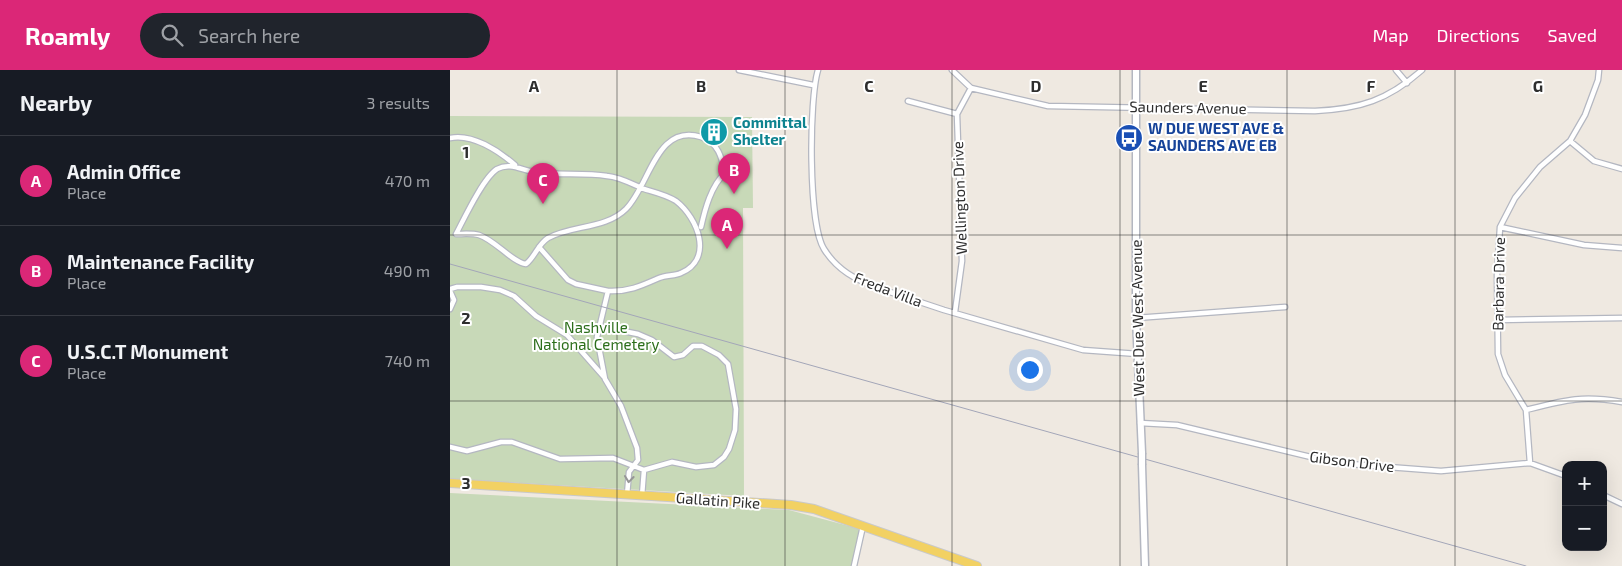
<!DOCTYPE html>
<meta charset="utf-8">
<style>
body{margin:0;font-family:"Exo 2",sans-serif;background:#20242c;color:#f1f3f6}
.controls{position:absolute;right:15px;bottom:15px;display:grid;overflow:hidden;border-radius:10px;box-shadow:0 5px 20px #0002}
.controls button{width:45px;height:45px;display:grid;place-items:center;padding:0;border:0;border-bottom:1px solid #363941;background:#171b24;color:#f1f3f6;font:25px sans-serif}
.you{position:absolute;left:579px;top:299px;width:18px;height:18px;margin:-12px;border:4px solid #fff;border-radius:50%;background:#1a73e8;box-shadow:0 0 0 8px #1a73e833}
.badge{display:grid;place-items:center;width:32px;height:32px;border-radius:50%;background:#db2777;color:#fff;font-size:16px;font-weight:700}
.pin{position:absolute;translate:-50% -41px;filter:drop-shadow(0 1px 2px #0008)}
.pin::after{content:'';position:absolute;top:26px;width:18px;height:15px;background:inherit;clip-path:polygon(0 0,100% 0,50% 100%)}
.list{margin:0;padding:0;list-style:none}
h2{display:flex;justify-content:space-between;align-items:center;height:65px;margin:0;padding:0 20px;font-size:21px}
h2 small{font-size:16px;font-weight:400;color:#9ea1a6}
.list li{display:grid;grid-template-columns:32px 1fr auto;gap:15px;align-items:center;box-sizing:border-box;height:90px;padding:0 20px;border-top:1px solid #363941}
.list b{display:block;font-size:19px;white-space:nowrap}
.list p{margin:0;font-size:16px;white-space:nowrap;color:#9ea1a6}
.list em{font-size:16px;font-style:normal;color:#9ea1a6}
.icon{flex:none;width:28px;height:28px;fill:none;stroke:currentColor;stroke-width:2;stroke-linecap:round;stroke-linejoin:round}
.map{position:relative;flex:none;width:1172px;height:496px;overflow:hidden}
header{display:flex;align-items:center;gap:30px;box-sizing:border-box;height:70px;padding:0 25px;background:#db2777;color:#fff}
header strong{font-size:24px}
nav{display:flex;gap:28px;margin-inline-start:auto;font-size:18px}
.search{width:350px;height:45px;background:#20242c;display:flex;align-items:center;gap:12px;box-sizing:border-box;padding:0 18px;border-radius:28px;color:#9ea1a6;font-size:19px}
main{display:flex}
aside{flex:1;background:#171b24}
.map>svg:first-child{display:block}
.cemetery{fill:#c8d9b8}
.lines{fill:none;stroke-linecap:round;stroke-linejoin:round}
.minor-casing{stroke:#b4b7c1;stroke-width:7}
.secondary-casing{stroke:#b4b7c1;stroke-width:9}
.primary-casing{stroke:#c9c9c9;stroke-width:10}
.minor{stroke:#fff;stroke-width:4.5}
.secondary{stroke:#fff;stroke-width:6}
.primary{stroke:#f2d163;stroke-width:8}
.rail{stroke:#a3a6b8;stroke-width:1}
.secondary-bridge-casing{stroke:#b4b7c1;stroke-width:9;stroke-linecap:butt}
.secondary-bridge{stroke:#fff;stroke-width:6}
.oneway{stroke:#969696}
.grid{fill:none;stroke:#2e2e2e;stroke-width:1;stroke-opacity:0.55}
.labels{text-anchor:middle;stroke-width:4;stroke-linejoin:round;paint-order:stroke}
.street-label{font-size:15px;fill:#2e2e2e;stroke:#fff}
.culture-label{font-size:15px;font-weight:bold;fill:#0d838f;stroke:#fff;text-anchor:start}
.transit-label{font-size:15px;font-weight:bold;fill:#164399;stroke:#fff;text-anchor:start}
.park-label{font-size:15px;fill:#2c6e1b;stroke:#fff}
.grid-label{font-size:16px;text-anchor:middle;font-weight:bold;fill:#2e2e2e;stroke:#fff;stroke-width:4;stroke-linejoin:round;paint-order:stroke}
</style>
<header>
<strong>Roamly</strong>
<div class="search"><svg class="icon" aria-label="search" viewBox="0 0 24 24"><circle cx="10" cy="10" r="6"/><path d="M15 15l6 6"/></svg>Search here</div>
<nav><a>Map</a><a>Directions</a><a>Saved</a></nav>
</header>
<main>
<aside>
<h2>Nearby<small>3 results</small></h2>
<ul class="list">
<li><span class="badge">A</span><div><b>Admin Office</b><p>Place</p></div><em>470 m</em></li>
<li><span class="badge">B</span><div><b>Maintenance Facility</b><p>Place</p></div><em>490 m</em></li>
<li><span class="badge">C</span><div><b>U.S.C.T Monument</b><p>Place</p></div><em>740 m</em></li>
</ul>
</aside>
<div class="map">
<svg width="1172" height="496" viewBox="0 0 1172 496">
<rect width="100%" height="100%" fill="#efe9e1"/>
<path class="cemetery" d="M0,46L302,47L303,138H293L294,426L0,409Z
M0,423L339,440L410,459L404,496H0Z"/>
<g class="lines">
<g class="minor-casing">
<path id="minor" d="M289,0L363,15
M368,0C359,29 358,154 374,179C387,200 406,210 428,218L494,240L633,280L688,284
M502,0L521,18L598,36L865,41C910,39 938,30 972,0
M946,0L957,13
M458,31L507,44
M0,68C22,63 49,81 65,95
M1120,71L1144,91L1172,99
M1050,157L1134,175L1172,178
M89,177L118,210L126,214L158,221
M0,219L7,217H31L50,220L64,226L86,246L117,265L154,307
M0,221L4,230L0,239
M505,242L512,191L507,44L521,18
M686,248L835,237
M1048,250L1172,248
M1076,340C1115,330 1132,325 1172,332
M690,353L727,355L886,393L991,401L1080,393L1116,406
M0,377L17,381L51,372H62L110,389L163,388L194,400L222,392L246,397L264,395L274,387L279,379L285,360L286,339L278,294L269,285L252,276H243L233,285L224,287L202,270L188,264L148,256
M1080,393L1076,340L1055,305L1048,284L1047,204L1050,157L1065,128L1090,97L1120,71L1135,45L1148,10L1149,0
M177,425L179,402L188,390L187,378L171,336L155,309L147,267L158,221C178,222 191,216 209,208C216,205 225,206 231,203C264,189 248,148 226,131C217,125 204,122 194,119C182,114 170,107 157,106C133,102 108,106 84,102C71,100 60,92 47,99C33,108 14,149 6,164C13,164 22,163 29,165C45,170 63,193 76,194C85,187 88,174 98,168C122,155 156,159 176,139C200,115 206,53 251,67C268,72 272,88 275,103C261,116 255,139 251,157
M1153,425L1172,434
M192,426L194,400
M404,496L413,456"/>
</g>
<g class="secondary-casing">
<path id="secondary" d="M686,0V248L692,383
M692,395L695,496"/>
</g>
<g class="primary-casing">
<path id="primary" d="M0,413L341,435L364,439L527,496"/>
</g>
<use href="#minor" class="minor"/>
<use href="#secondary" class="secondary"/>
<use href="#primary" class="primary"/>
<path class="rail" d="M0,194L1076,496"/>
<g class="secondary-bridge-casing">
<path id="secondary-bridge" d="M692,383V395"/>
</g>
<use href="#secondary-bridge" class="secondary-bridge"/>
</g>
<defs><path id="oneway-chevron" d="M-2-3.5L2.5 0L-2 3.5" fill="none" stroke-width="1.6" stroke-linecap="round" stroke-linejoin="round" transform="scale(1.25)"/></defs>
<use class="oneway" href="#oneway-chevron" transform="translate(179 409) rotate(96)"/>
<path class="grid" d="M167,0V496M335,0V496M502,0V496M670,0V496M837,0V496M1005,0V496M0,165H1172M0,331H1172"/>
<defs>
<g id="building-disc" transform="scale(1.4375)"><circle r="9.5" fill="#0f9aa8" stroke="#fff"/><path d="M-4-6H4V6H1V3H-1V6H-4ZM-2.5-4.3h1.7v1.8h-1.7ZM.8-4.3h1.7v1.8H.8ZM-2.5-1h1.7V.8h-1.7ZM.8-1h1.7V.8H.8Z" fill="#fff"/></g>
<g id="bus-disc" transform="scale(1.4375)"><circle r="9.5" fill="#1a4fb4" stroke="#fff"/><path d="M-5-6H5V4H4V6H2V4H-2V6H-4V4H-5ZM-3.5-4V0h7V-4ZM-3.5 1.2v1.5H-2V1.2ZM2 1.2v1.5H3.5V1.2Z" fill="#fff"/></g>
</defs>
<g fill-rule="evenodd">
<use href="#building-disc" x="264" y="62"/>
<use href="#bus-disc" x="679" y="68"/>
</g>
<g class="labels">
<g class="street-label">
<text transform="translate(738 38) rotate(1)" y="5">Saunders Avenue</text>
<text transform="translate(510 128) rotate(-92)" y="5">Wellington Drive</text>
<text transform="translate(1049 214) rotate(-89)" y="5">Barbara Drive</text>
<text transform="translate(438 220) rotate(21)" y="5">Freda Villa</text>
<text transform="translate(688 248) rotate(-91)" y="5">West Due West Avenue</text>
<text transform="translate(902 392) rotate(7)" y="5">Gibson Drive</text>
<text transform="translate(268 431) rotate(4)" y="5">Gallatin Pike</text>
</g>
<g class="culture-label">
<text x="283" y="58">Committal<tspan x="283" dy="17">Shelter</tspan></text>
</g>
<g class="transit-label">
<text x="698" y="64">W DUE WEST AVE &amp;<tspan x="698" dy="17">SAUNDERS AVE EB</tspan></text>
</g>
<g class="park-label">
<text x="146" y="263">Nashville<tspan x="146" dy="17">National Cemetery</tspan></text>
</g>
</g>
<g class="grid-label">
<text x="84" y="22">A</text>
<text x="251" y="22">B</text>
<text x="419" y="22">C</text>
<text x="586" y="22">D</text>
<text x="753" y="22">E</text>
<text x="921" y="22">F</text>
<text x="1088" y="22">G</text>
<text x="16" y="88">1</text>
<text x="16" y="254">2</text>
<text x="16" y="419">3</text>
</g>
</svg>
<div class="controls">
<button>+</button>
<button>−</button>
</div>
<div class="you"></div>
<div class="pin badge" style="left:277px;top:179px">A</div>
<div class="pin badge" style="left:284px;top:124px">B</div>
<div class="pin badge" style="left:93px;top:134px">C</div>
</div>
</main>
